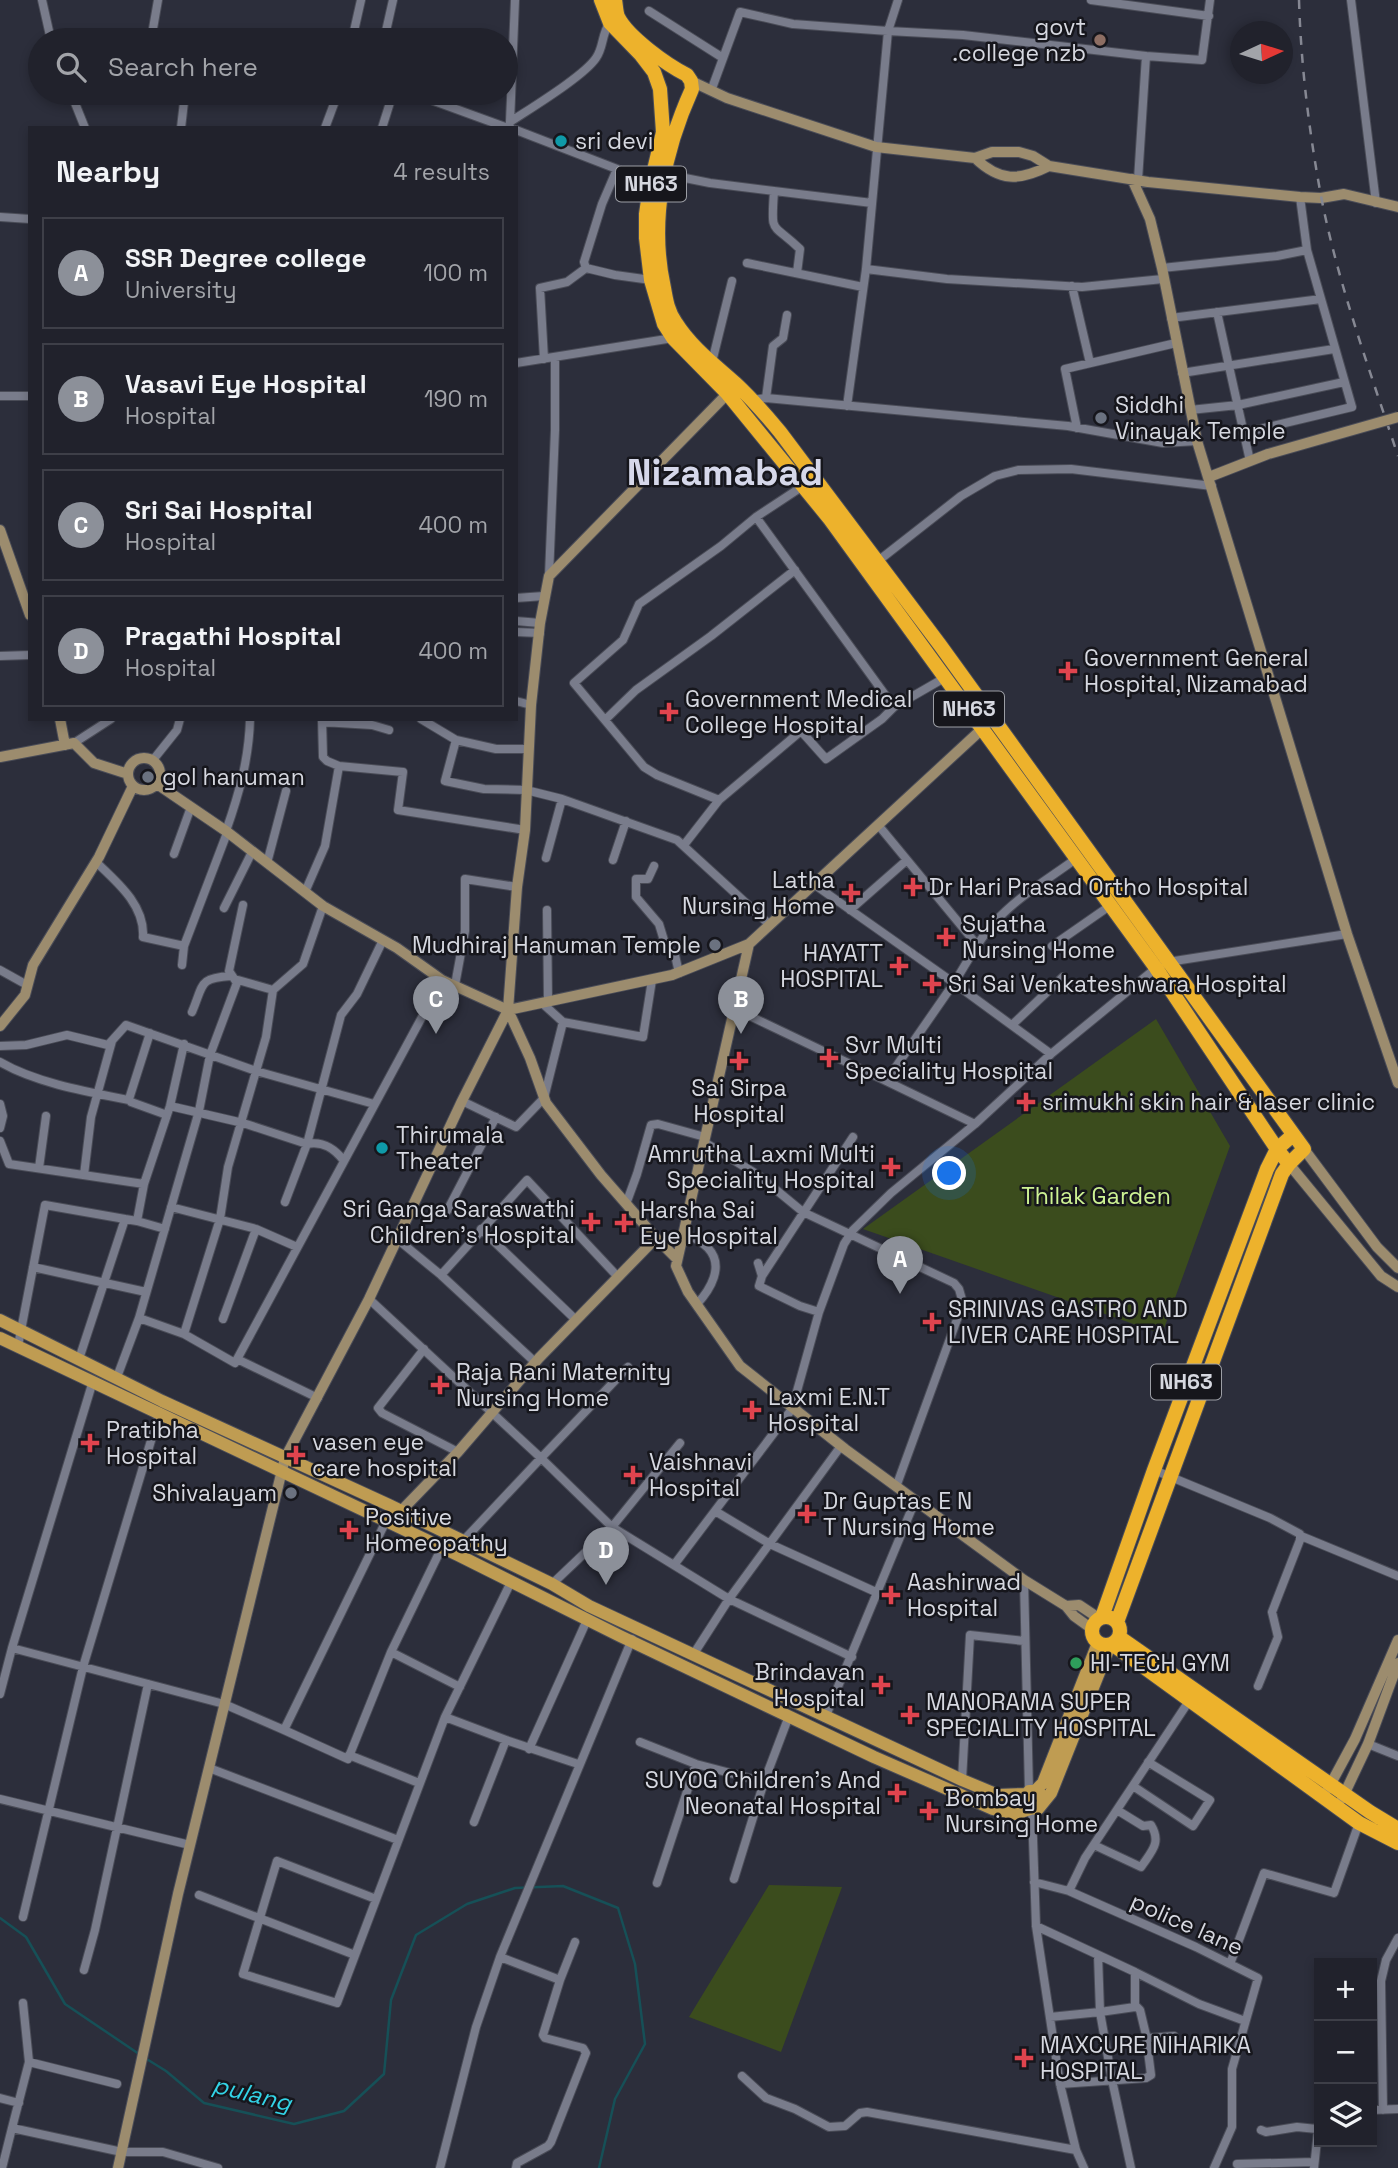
<!DOCTYPE html>
<meta charset="utf-8">
<style>
body{margin:0;font-family:"Space Grotesk",sans-serif;background:#292a34;color:#f1f3f6}
.controls{position:absolute;right:21px;bottom:21px;display:grid;overflow:hidden;border-radius:0px;box-shadow:0 4px 10px #0003}
.controls button{width:63px;height:63px;display:grid;place-items:center;padding:0;border:0;border-bottom:2px solid #3e3f48;background:#21222c;color:#f1f3f6;font:35px sans-serif}
.compass{position:absolute;left:1230px;top:21px;width:63px;height:63px;border-radius:50%;background:#21222c;box-shadow:0 4px 10px #0003;rotate:86deg}
.you{position:absolute;left:950px;top:1174px;width:24px;height:24px;margin:-18px;border:5px solid #fff;border-radius:50%;background:#1a73e8;box-shadow:0 0 0 10px #1a73e833}
.badge{display:grid;place-items:center;width:46px;height:46px;border-radius:50%;background:#8c9099;color:#fff;font-size:23px;font-weight:700}
.pin{position:absolute;translate:-50% -58px;filter:drop-shadow(0 2px 4px #0008)}
.pin::after{content:'';position:absolute;top:37px;width:24px;height:21px;background:inherit;clip-path:polygon(0 0,100% 0,50% 100%)}
.list{margin:0;padding:0;list-style:none}
h2{display:flex;justify-content:space-between;align-items:center;height:91px;margin:0;padding:0 28px;font-size:30px}
h2 small{font-size:23px;font-weight:400;color:#a2a4a9}
.list li{display:grid;grid-template-columns:46px 1fr auto;gap:21px;align-items:center;box-sizing:border-box;height:112px;margin:0 14px 14px;padding:0 14px;border:2px solid #3e3f48;border-radius:0px}
.list b{display:block;font-size:26px;white-space:nowrap}
.list p{margin:0;font-size:23px;white-space:nowrap;color:#a2a4a9}
.list em{font-size:23px;font-style:normal;color:#a2a4a9}
.icon{flex:none;width:38px;height:38px;fill:none;stroke:currentColor;stroke-width:2;stroke-linecap:round;stroke-linejoin:round}
.map{position:relative;flex:none;width:1398px;height:2168px;overflow:hidden}
.search{position:absolute;background:#21222c;box-shadow:0 4px 10px #0003;left:28px;top:28px;width:490px;height:77px;display:flex;align-items:center;gap:18px;box-sizing:border-box;padding:0 24px;border-radius:38px;color:#a2a4a9;font-size:26px}
.panel{position:absolute;background:#21222c;box-shadow:0 4px 10px #0003;left:28px;top:126px;width:490px;height:595px;border-radius:0px}
.map>svg:first-child{display:block}
.green{fill:#3b4c1d}
.lines{fill:none;stroke-linecap:round;stroke-linejoin:round}
.stream{stroke:#165057;stroke-width:2.5}
.street-casing{stroke:#4a4c57;stroke-width:10}
.secondary-casing{stroke:#4a4c57;stroke-width:12}
.primary-casing{stroke:#4a4c57;stroke-width:14}
.highway-casing{stroke:#4a4c57;stroke-width:16}
.street{stroke:#797c8b;stroke-width:8}
.secondary{stroke:#9c8c6e;stroke-width:10}
.primary{stroke:#bf9c52;stroke-width:12}
.highway{stroke:#edb22c;stroke-width:14}
.rail{stroke:#868893;stroke-width:2.5;stroke-dasharray:9 9;stroke-linecap:butt}
.secondary-bridge-casing{stroke:#4a4c57;stroke-width:12;stroke-linecap:butt}
.secondary-bridge{stroke:#9c8c6e;stroke-width:10}
.education-dot{fill:#8d6e63;stroke:#16161c;stroke-width:2.5}
.culture-dot{fill:#0f9aa8;stroke:#16161c;stroke-width:2.5}
.worship-dot{fill:#6b7280;stroke:#16161c;stroke-width:2.5}
.health-dot{fill:#e0444e;stroke:#16161c;stroke-width:2.5}
.leisure-dot{fill:#2e9e5b;stroke:#16161c;stroke-width:2.5}
.labels{text-anchor:middle;stroke-width:5;stroke-linejoin:round;paint-order:stroke}
.shield{fill:#16161c;stroke:#9c9ea5;stroke-width:2}
.shield-label{font-size:21px;font-weight:bold;fill:#d6d8e0}
.poi-label{font-size:23px;fill:#d6d8e0;stroke:#16161c;text-anchor:start}
.park-label{font-size:23px;fill:#cdf293;stroke:#16161c}
.street-label{font-size:23px;fill:#d6d8e0;stroke:#16161c}
.water-label{font-size:24px;font-style:italic;fill:#33d4e7;stroke:#16161c}
.town-label{font-size:37px;font-weight:bold;fill:#d6d8ea;stroke:#16161c}
</style>
<div class="map">
<svg width="1398" height="2168" viewBox="0 0 1398 2168">
<rect width="100%" height="100%" fill="#2c2e3b"/>
<path class="green" d="M1156,1019L1230,1146L1162,1334L863,1229Z
M769,1885L842,1887L781,2052L689,2017Z"/>
<g class="lines">
<path class="stream" d="M0,1918L26,1937L65,2004L139,2054
M145,2058L166,2071L204,2103L294,2124L344,2111L384,2074L391,2000L416,1935L467,1904L515,1888L563,1886L618,1908L635,1964L645,2044L615,2099L599,2168"/>
<g class="street-casing">
<path id="street" d="M42,0L51,40
M1091,0L1209,16
M1351,0L1376,203
M649,11L723,58
M151,40L158,0
M352,40L361,0
M384,40L393,0
M711,91L740,12L793,24L888,31L898,0
M71,93L85,128
M412,93L508,128
M510,122L515,0
M181,128L185,93
M325,128L338,93
M382,128L393,93
M511,128L509,127L510,122C531,108 584,76 596,58C604,47 601,35 610,22
M516,130L617,169L650,187
M617,169L602,204L584,262L586,268L615,275L651,280
M665,174L710,183L872,203
M1138,180L1146,56L1202,60L1210,0
M774,191C771,236 771,221 800,249L797,273
M0,217L30,219
M747,263L863,287
M1162,268L1277,256L1307,250
M866,269L947,279L1082,287L1163,279
M1072,286L1090,363
M1217,312L1250,461
M1171,318L1321,299
M544,359L540,288L567,282L586,268
M712,362L732,281
M516,363L673,338
M1182,373L1334,349
M0,396H30
M766,398L773,346L783,338L787,315
M752,400L766,398L1068,426L1163,443L1197,441
M847,406L866,269L888,31L963,35L1146,56
M1190,410L1238,405L1344,382
M1077,428L1065,369L1176,343
M1243,433L1352,407L1307,250L1300,197
M803,486L756,517L721,546L639,604L623,640L574,683L644,767L657,775L719,800L801,731L826,759L882,719L894,707L946,677
M756,517L894,707
M878,561L961,496L995,476L1018,470L1071,469L1212,486
M549,576L555,430V357
M516,598L544,596
M516,621L540,623
M516,632L540,633
M0,656L30,655
M516,701L531,705
M322,719L323,757L327,761L339,766
M421,719L456,740L496,749H529
M605,720L636,690L711,636L795,570
M322,722L372,725L389,730
M456,740L445,781L484,789L526,790L562,799L677,840L770,925
M74,743L111,719
M153,760L177,730L180,719
M879,826L978,946
M226,831C239,794 249,759 250,719
M684,845L719,800
M174,854L191,807
M546,858L562,799
M613,860L626,821
M96,862C117,882 145,905 143,937L184,946L182,965
M267,863L286,791
M654,866L648,879H636V897L659,924L666,947L675,955L679,973
M815,885L954,983L886,1081L975,1124
M305,892L325,846L339,766L403,772L398,810L525,830
M323,906L303,964L273,990L266,1037L228,1167L220,1219L184,1334L235,1363L442,980
M224,908L252,852
M547,910L548,1002
M850,910L907,860
M184,946L227,833
M1052,946L1111,905
M0,970L27,985
M237,983L229,971L243,905
M455,985L465,931V879L517,887
M542,1003L563,1022L643,1037L652,980
M735,1009L886,1081
M192,1012C204,984 198,978 231,976
M1012,1025L1063,977
M150,1033L129,1099L131,1102L167,1115
M0,1046L26,1045L67,1035L108,1045L126,1025L256,1071L374,1104
M1051,1054L954,983C967,963 978,940 994,923C1017,897 1050,878 1077,858
M0,1062C36,1083 88,1092 129,1100
M462,1101L516,1127L544,1098L563,1022
M0,1104L3,1116L0,1128
M170,1106L243,1123L307,1144C323,1141 334,1148 344,1161
M0,1141L9,1164L144,1184
M704,1142L758,1175L803,1212L954,1283L959,1289L963,1303L896,1487
M39,1168L46,1116
M84,1175L91,1117L112,1041
M285,1202L307,1144L341,1015L357,994L383,940
M626,1204L637,1174L651,1125L658,1124L705,1137
M171,1207L256,1229L297,1247
M447,1211L496,1117
M137,1221L165,1229
M481,1229L576,1320
M684,1232C692,1237 701,1241 708,1248C725,1266 710,1290 697,1304
M397,1239L441,1275L536,1363
M758,1263L762,1276L759,1286L800,1306L819,1312
M33,1267L146,1292
M441,1275L527,1180L618,1277
M762,1276L853,1137
M369,1299L541,1458L462,1542
M139,1318L184,1334
M223,1319L256,1229
M18,1346L45,1205L125,1219
M424,1349L378,1408L382,1413L458,1452
M79,1359L125,1219L137,1221L144,1184L170,1106L184,1044
M237,1359L318,1398
M628,1367L541,1458L612,1527L680,1443
M117,1377L139,1318L199,1111L210,1055L238,980L273,990
M1154,1470L1270,1518L1300,1534V1540L1272,1612L1278,1637L1258,1686
M715,1511L770,1544L878,1593
M386,1521L284,1730L348,1759L391,1652L442,1547
M1301,1536L1398,1576
M674,1565L792,1409L819,1312L844,1244L853,1230L891,1193L975,1124L1051,1054L1156,968L1168,962L1347,934
M1024,1580L1029,1791
M552,1584L612,1527L729,1599L852,1657
M12,1648L224,1704L284,1730
M391,1652L460,1687
M693,1655L729,1599L841,1446
M0,1694L12,1648L93,1381
M825,1718L915,1501
M506,1740L445,1717L511,1582
M640,1742L696,1764L764,1782
M1368,1744L1398,1756
M529,1749L587,1620
M349,1755L419,1783
M209,1768L398,1840
M962,1780L970,1635L1024,1641
M1133,1786L1193,1826L1210,1800L1148,1762
M0,1799L190,1845
M1032,1810L1036,1926L1060,2084L1076,2150L1084,2168
M474,1822L506,1740L578,1764
M1094,1845L1141,1867C1151,1852 1162,1843 1151,1825L1143,1826L1117,1810
M734,1879L764,1782L789,1716
M1034,1882L1069,1891L1196,1947L1258,1978L1232,2069V2127L1214,2168
M657,1883L696,1764
M1069,1891L1085,1858L1189,1701
M199,1895L355,1955
M376,1899L277,1861L243,1974L337,2003L445,1717
M23,1917L83,1667L159,1414
M1036,1926L1135,1972
M500,1957L560,1980L543,2035L545,2038L583,2048L586,2053L551,2142L548,2146L517,2163L516,2168
M1230,1964L1264,1873L1334,1893L1359,1823
M84,1970L95,1930L148,1684
M560,1980L575,1942
M23,2003L29,2062L117,2084
M1136,2006L1140,2010L1146,2035L1149,2038L1174,2036
M1050,2017L1100,2012L1098,1955
M29,2062L12,2128L122,2152H163L218,2168
M742,2076L766,2098L795,2109L829,2127L845,2126L860,2113L867,2112L1076,2150
M1060,2084L1146,2078L1151,2075L1146,2035
M0,2098L19,2103
M1372,2110L1398,2109
M1383,2110L1381,1981L1386,1960L1398,1938
M1261,2130L1266,2132L1297,2127L1317,2129
M1237,2164L1314,2162
M2,2168L12,2128
M440,2168L476,2027L500,1957L632,1639
M1131,2168L1112,2080L1100,2012L1135,2007V1972L1199,2004L1245,2021
M1314,2168L1319,2122"/>
</g>
<g class="secondary-casing">
<path id="secondary" d="M691,81L727,98L876,147L975,158L992,152H1019L1033,156L1049,166L1148,182L1300,197L1321,198L1344,194L1398,207
M975,158C1000,182 1019,181 1049,166
M1132,179L1150,219L1162,268L1197,441L1347,934L1398,1083
M1209,477L1268,454
M0,530L30,615
M60,719L65,745
M0,757L74,743L94,763L128,774
M128 774a16 16 0 1 1 32 0a16 16 0 1 1-32 0Z
M157,784L226,831L323,906L397,948L442,980L508,1010L672,975L749,944L982,729
M749,944L676,1266L688,1292L740,1366L845,1449L1024,1580L1066,1606L1074,1616L1092,1629
M508,1010L530,1058L546,1103L601,1175L656,1238L677,1259
M0,1026L25,995L33,965L99,857L133,786
M1304,1149L1377,1247L1398,1268
M1289,1164L1381,1276L1398,1287
M401,1511L458,1452L539,1358L656,1238
M1066,1606L1079,1605L1100,1619
M1328,1789L1355,1739L1398,1640
M1342,1799L1368,1744L1398,1663
M118,2168L178,1894L285,1458L369,1299L462,1101L508,1010L517,887L525,830L531,705L540,623L549,576L732,389"/>
</g>
<g class="primary-casing">
<path id="primary" d="M0,1320L162,1401L389,1505L552,1584L589,1606L962,1780L998,1795L1025,1794
M0,1338L458,1555L620,1636L874,1757L993,1809L1015,1814L1030,1809
M1036,1790L1043,1783L1098,1643
M1043,1800L1039,1791H1029L1023,1799L1028,1808L1038,1809L1051,1793L1110,1645"/>
</g>
<g class="highway-casing">
<path id="highway" d="M601,0L610,23L641,55L654,72L660,89L663,132L650,187L646,214V238L651,280L664,324L673,338L727,393L829,518L1156,968L1277,1149L1289,1164
M615,0C616,5 616,12 618,17C628,37 667,65 687,75L691,81L692,89C664,151 649,221 664,288C666,300 668,312 676,323C691,347 715,365 736,384C752,399 766,415 780,432L940,645L1304,1149L1289,1164L1282,1174L1117,1622
M1092 1631a14 14 0 1 1 28 0a14 14 0 1 1-28 0Z
M1102,1617L1154,1470L1267,1169L1277,1149L1293,1135
M1119,1637L1370,1812L1398,1829
M1112,1644L1359,1823L1398,1843"/>
</g>
<use href="#street" class="street"/>
<use href="#secondary" class="secondary"/>
<use href="#primary" class="primary"/>
<use href="#highway" class="highway"/>
<path class="rail" d="M1299,0C1301,66 1309,131 1321,196C1338,284 1370,371 1398,456"/>
<g class="secondary-bridge-casing">
<path id="secondary-bridge" d="M1268,454L1398,417"/>
</g>
<use href="#secondary-bridge" class="secondary-bridge"/>
</g>
<circle class="education-dot" cx="1100" cy="40" r="7"/>
<g class="culture-dot">
<circle cx="561" cy="141" r="7"/>
<circle cx="382" cy="1148" r="7"/>
</g>
<g class="worship-dot">
<circle cx="1101" cy="418" r="7"/>
<circle cx="148" cy="777" r="7"/>
<circle cx="715" cy="945" r="7"/>
<circle cx="291" cy="1493" r="7"/>
</g>
<g class="health-dot">
<path d="M1064.5 660.5h7v7h7v7h-7v7h-7v-7h-7v-7h7z"/>
<path d="M665.5 701.5h7v7h7v7h-7v7h-7v-7h-7v-7h7z"/>
<path d="M909.5 876.5h7v7h7v7h-7v7h-7v-7h-7v-7h7z"/>
<path d="M847.5 882.5h7v7h7v7h-7v7h-7v-7h-7v-7h7z"/>
<path d="M942.5 926.5h7v7h7v7h-7v7h-7v-7h-7v-7h7z"/>
<path d="M895.5 955.5h7v7h7v7h-7v7h-7v-7h-7v-7h7z"/>
<path d="M928.5 973.5h7v7h7v7h-7v7h-7v-7h-7v-7h7z"/>
<path d="M825.5 1047.5h7v7h7v7h-7v7h-7v-7h-7v-7h7z"/>
<path d="M735.5 1050.5h7v7h7v7h-7v7h-7v-7h-7v-7h7z"/>
<path d="M1022.5 1091.5h7v7h7v7h-7v7h-7v-7h-7v-7h7z"/>
<path d="M887.5 1156.5h7v7h7v7h-7v7h-7v-7h-7v-7h7z"/>
<path d="M587.5 1211.5h7v7h7v7h-7v7h-7v-7h-7v-7h7z"/>
<path d="M620.5 1212.5h7v7h7v7h-7v7h-7v-7h-7v-7h7z"/>
<path d="M928.5 1311.5h7v7h7v7h-7v7h-7v-7h-7v-7h7z"/>
<path d="M436.5 1374.5h7v7h7v7h-7v7h-7v-7h-7v-7h7z"/>
<path d="M748.5 1399.5h7v7h7v7h-7v7h-7v-7h-7v-7h7z"/>
<path d="M86.5 1432.5h7v7h7v7h-7v7h-7v-7h-7v-7h7z"/>
<path d="M292.5 1444.5h7v7h7v7h-7v7h-7v-7h-7v-7h7z"/>
<path d="M629.5 1464.5h7v7h7v7h-7v7h-7v-7h-7v-7h7z"/>
<path d="M803.5 1503.5h7v7h7v7h-7v7h-7v-7h-7v-7h7z"/>
<path d="M345.5 1519.5h7v7h7v7h-7v7h-7v-7h-7v-7h7z"/>
<path d="M887.5 1584.5h7v7h7v7h-7v7h-7v-7h-7v-7h7z"/>
<path d="M877.5 1674.5h7v7h7v7h-7v7h-7v-7h-7v-7h7z"/>
<path d="M906.5 1704.5h7v7h7v7h-7v7h-7v-7h-7v-7h7z"/>
<path d="M893.5 1782.5h7v7h7v7h-7v7h-7v-7h-7v-7h7z"/>
<path d="M925.5 1800.5h7v7h7v7h-7v7h-7v-7h-7v-7h7z"/>
<path d="M1020.5 2047.5h7v7h7v7h-7v7h-7v-7h-7v-7h7z"/>
</g>
<circle class="leisure-dot" cx="1076" cy="1663" r="7"/>
<g class="labels">
<g class="shield">
<rect x="616" y="166.5" width="70" height="35" rx="5"/>
<rect x="934" y="691.5" width="70" height="35" rx="5"/>
<rect x="1151" y="1364.5" width="70" height="35" rx="5"/>
</g>
<g class="shield-label">
<text x="651" y="191">NH63</text>
<text x="969" y="716">NH63</text>
<text x="1186" y="1389">NH63</text>
</g>
<g class="poi-label">
<text x="1086" y="35" text-anchor="end">govt<tspan x="1086" dy="26">.college nzb</tspan></text>
<text x="575" y="149">sri devi</text>
<text x="1115" y="413">Siddhi<tspan x="1115" dy="26">Vinayak Temple</tspan></text>
<text x="1084" y="666">Government General<tspan x="1084" dy="26">Hospital, Nizamabad</tspan></text>
<text x="685" y="707">Government Medical<tspan x="685" dy="26">College Hospital</tspan></text>
<text x="162" y="785">gol hanuman</text>
<text x="835" y="888" text-anchor="end">Latha<tspan x="835" dy="26">Nursing Home</tspan></text>
<text x="929" y="895">Dr Hari Prasad Ortho Hospital</text>
<text x="962" y="932">Sujatha<tspan x="962" dy="26">Nursing Home</tspan></text>
<text x="701" y="953" text-anchor="end">Mudhiraj Hanuman Temple</text>
<text x="883" y="961" text-anchor="end">HAYATT<tspan x="883" dy="26">HOSPITAL</tspan></text>
<text x="948" y="992">Sri Sai Venkateshwara Hospital</text>
<text x="845" y="1053">Svr Multi<tspan x="845" dy="26">Speciality Hospital</tspan></text>
<text x="739" y="1096" text-anchor="middle">Sai Sirpa<tspan x="739" dy="26">Hospital</tspan></text>
<text x="1042" y="1110">srimukhi skin hair &amp; laser clinic</text>
<text x="396" y="1143">Thirumala<tspan x="396" dy="26">Theater</tspan></text>
<text x="875" y="1162" text-anchor="end">Amrutha Laxmi Multi<tspan x="875" dy="26">Speciality Hospital</tspan></text>
<text x="575" y="1217" text-anchor="end">Sri Ganga Saraswathi<tspan x="575" dy="26">Children's Hospital</tspan></text>
<text x="640" y="1218">Harsha Sai<tspan x="640" dy="26">Eye Hospital</tspan></text>
<text x="948" y="1317">SRINIVAS GASTRO AND<tspan x="948" dy="26">LIVER CARE HOSPITAL</tspan></text>
<text x="456" y="1380">Raja Rani Maternity<tspan x="456" dy="26">Nursing Home</tspan></text>
<text x="768" y="1405">Laxmi E.N.T<tspan x="768" dy="26">Hospital</tspan></text>
<text x="106" y="1438">Pratibha<tspan x="106" dy="26">Hospital</tspan></text>
<text x="312" y="1450">vasen eye<tspan x="312" dy="26">care hospital</tspan></text>
<text x="649" y="1470">Vaishnavi<tspan x="649" dy="26">Hospital</tspan></text>
<text x="277" y="1501" text-anchor="end">Shivalayam</text>
<text x="823" y="1509">Dr Guptas E N<tspan x="823" dy="26">T Nursing Home</tspan></text>
<text x="365" y="1525">Positive<tspan x="365" dy="26">Homeopathy</tspan></text>
<text x="907" y="1590">Aashirwad<tspan x="907" dy="26">Hospital</tspan></text>
<text x="1090" y="1671">HI-TECH GYM</text>
<text x="865" y="1680" text-anchor="end">Brindavan<tspan x="865" dy="26">Hospital</tspan></text>
<text x="926" y="1710">MANORAMA SUPER<tspan x="926" dy="26">SPECIALITY HOSPITAL</tspan></text>
<text x="881" y="1788" text-anchor="end">SUYOG Children's And<tspan x="881" dy="26">Neonatal Hospital</tspan></text>
<text x="945" y="1806">Bombay<tspan x="945" dy="26">Nursing Home</tspan></text>
<text x="1040" y="2053">MAXCURE NIHARIKA<tspan x="1040" dy="26">HOSPITAL</tspan></text>
</g>
<g class="park-label">
<text x="1096" y="1204">Thilak Garden</text>
</g>
<g class="street-label">
<text transform="translate(1187 1924) rotate(24)" y="8">police lane</text>
</g>
<g class="water-label">
<text transform="translate(252 2094) rotate(14)" y="8">pulang</text>
</g>
<g class="town-label">
<text x="725" y="485">Nizamabad</text>
</g>
</g>
</svg>
<div class="controls">
<button>+</button>
<button>−</button>
<button><svg class="icon" aria-label="layers" viewBox="0 0 24 24"><path d="M12 4l9 5-9 5-9-5zM3 14l9 5 9-5"/></svg></button>
</div>
<svg class="compass" viewBox="-18 -18 36 36"><path d="M0-13l5 13h-10z" fill="#e53935"/><path d="M0 13l5-13h-10z" fill="#a2a4a9"/></svg>
<div class="you"></div>
<div class="pin badge" style="left:900px;top:1294px">A</div>
<div class="pin badge" style="left:741px;top:1034px">B</div>
<div class="pin badge" style="left:436px;top:1034px">C</div>
<div class="pin badge" style="left:606px;top:1585px">D</div>
<div class="search"><svg class="icon" aria-label="search" viewBox="0 0 24 24"><circle cx="10" cy="10" r="6"/><path d="M15 15l6 6"/></svg>Search here</div>
<section class="panel">
<h2>Nearby<small>4 results</small></h2>
<ul class="list">
<li><span class="badge">A</span><div><b>SSR Degree college</b><p>University</p></div><em>100 m</em></li>
<li><span class="badge">B</span><div><b>Vasavi Eye Hospital</b><p>Hospital</p></div><em>190 m</em></li>
<li><span class="badge">C</span><div><b>Sri Sai Hospital</b><p>Hospital</p></div><em>400 m</em></li>
<li><span class="badge">D</span><div><b>Pragathi Hospital</b><p>Hospital</p></div><em>400 m</em></li>
</ul>
</section>
</div>
